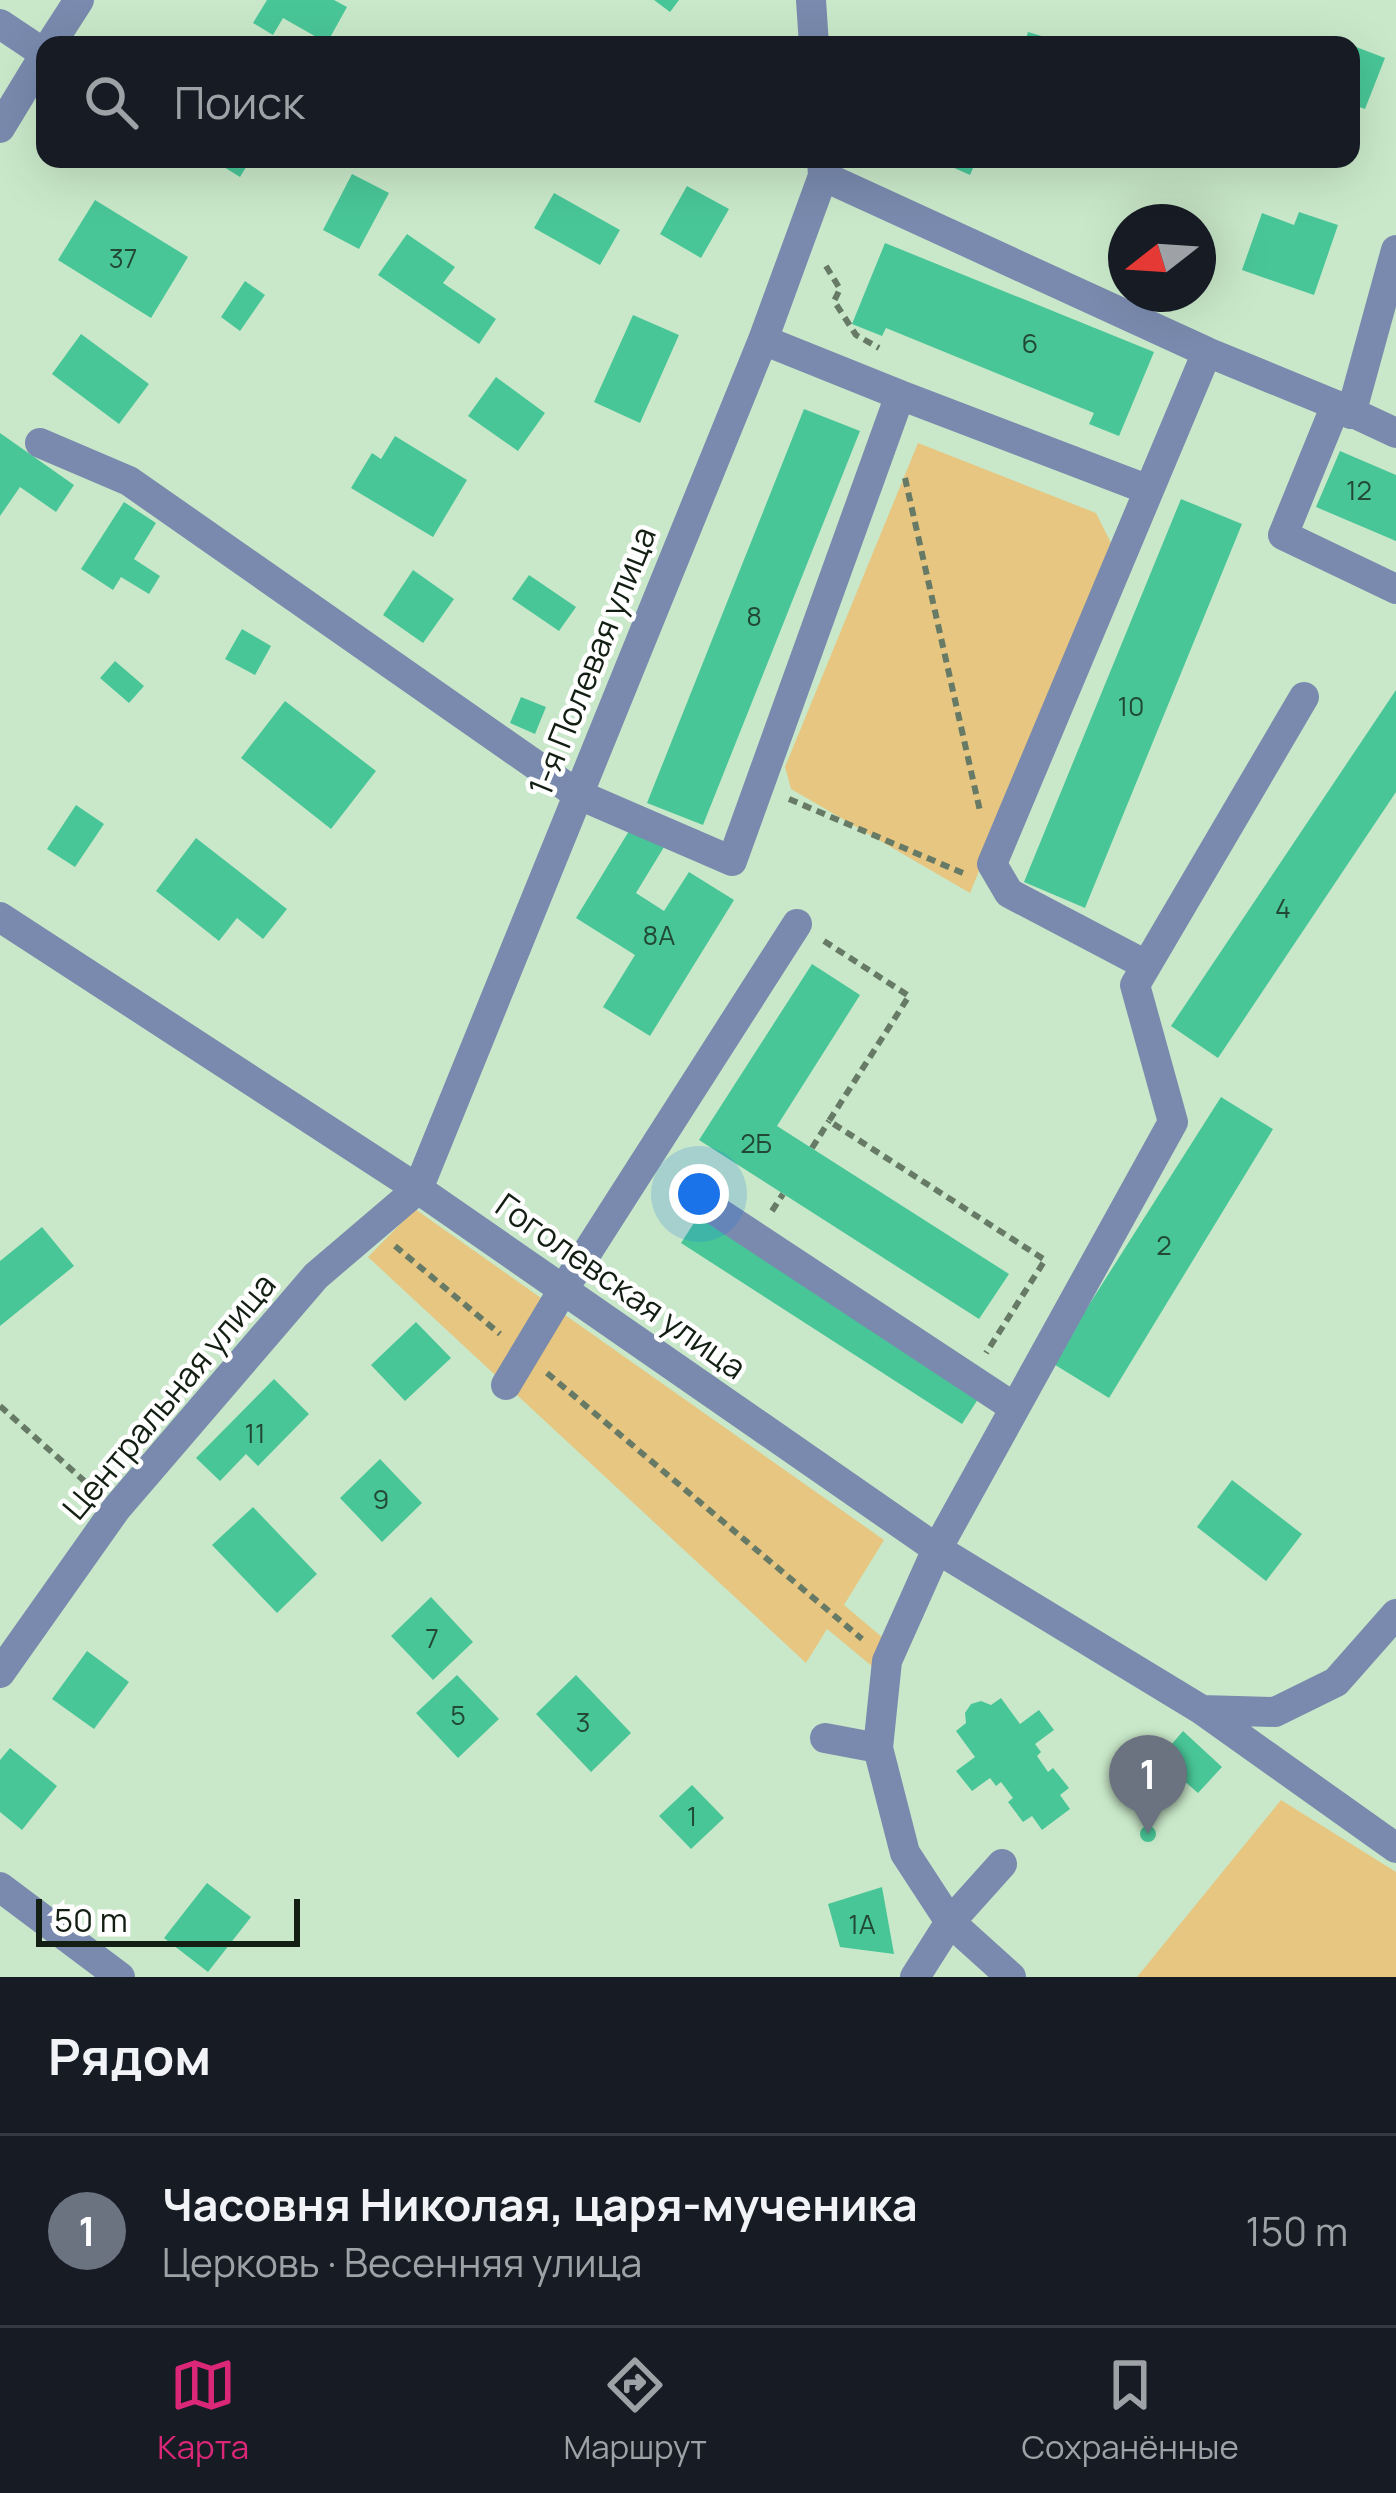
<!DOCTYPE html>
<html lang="ru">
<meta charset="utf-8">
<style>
body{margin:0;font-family:Manrope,sans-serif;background:#20242c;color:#f1f3f6}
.compass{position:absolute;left:1108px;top:204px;width:108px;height:108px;border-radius:50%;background:#171b24;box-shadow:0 12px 48px #0002;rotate:253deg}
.scale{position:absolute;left:36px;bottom:30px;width:264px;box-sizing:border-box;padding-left:12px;border:6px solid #141f14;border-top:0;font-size:33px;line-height:42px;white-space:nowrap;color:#141f14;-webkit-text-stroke:9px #fff;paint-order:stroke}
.you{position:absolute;left:699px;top:1194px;width:42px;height:42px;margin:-30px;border:9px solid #fff;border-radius:50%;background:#1a73e8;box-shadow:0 0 0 18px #1a73e833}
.badge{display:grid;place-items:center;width:78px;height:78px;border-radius:50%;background:#db2777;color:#fff;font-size:39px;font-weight:700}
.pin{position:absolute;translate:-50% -99px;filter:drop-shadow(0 3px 6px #0008)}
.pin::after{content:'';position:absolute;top:63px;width:42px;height:36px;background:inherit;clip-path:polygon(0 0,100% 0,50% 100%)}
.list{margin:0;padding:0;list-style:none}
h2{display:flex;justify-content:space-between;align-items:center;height:156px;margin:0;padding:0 48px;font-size:51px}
h2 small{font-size:39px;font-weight:400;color:#9ea1a6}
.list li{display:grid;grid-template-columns:78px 1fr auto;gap:36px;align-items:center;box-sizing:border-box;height:192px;padding:0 48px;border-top:3px solid #363941}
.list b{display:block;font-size:45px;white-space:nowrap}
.list p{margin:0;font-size:39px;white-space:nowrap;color:#9ea1a6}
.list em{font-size:39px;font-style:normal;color:#9ea1a6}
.icon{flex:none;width:66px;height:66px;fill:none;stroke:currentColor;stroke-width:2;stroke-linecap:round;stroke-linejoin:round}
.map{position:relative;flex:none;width:1396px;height:1977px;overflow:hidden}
.search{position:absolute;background:#171b24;box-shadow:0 12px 48px #0002;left:36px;right:36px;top:36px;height:132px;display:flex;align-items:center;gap:30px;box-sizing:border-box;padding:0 42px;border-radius:24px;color:#9ea1a6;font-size:45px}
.sheet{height:348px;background:#171b24}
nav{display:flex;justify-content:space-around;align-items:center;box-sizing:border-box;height:168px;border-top:3px solid #363941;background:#171b24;font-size:33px;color:#9ea1a6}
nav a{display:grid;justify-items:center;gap:6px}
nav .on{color:#db2777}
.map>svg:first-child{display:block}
.green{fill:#e6c681}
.building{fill:#49c698}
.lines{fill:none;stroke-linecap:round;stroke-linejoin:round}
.path{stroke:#667a66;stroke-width:6;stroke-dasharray:9 6;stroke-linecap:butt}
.minor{stroke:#798aae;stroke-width:30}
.labels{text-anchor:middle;stroke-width:9;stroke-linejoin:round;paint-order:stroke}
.number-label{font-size:27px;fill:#214935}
.street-label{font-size:33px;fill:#141f14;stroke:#fff}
</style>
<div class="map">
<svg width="1396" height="1977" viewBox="0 0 1396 1977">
<rect width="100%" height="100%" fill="#c9e8c9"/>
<path class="green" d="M918,443L1096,513L1112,545L970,893L791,789L785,767Z
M415,1209L884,1540L844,1605L889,1643L873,1667L827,1629L806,1663L368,1257Z
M1281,1800L1396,1872V1977H1137Z"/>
<path class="building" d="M267,0H334L347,7L327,43L283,18L273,35L253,23Z
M654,0H679L670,12Z
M1028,32L1069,44V45H1024Z
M1351,45L1385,58L1365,109L1351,104Z
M211,159H251L240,177Z
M934,159H977L970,175Z
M352,174L389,193L359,249L323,230Z
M687,186L729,209L701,258L660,234Z
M554,193L620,230L600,265L534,228Z
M95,200L188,257L151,318L58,260Z
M1299,212L1338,225L1314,295L1242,270L1262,213L1294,225Z
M407,234L455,267L443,283L496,319L479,344L378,275Z
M885,243L1154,352L1119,436L1089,424L1094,413L886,328L882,336L852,324Z
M245,281L265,295L240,331L221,317Z
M633,315L679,335L640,423L594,402Z
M81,334L149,384L119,424L52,374Z
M496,377L545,413L518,451L468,416Z
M804,409L860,431L703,825L647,803Z
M0,433L74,485L56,512L20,487L0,516Z
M395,436L467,480L433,537L351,488L372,453L381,459Z
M1340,451L1396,475V541L1316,507Z
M1181,499L1242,524L1085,908L1024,882Z
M124,502L156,523L134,559L160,576L149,594L121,577L113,590L81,569Z
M413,570L454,599L423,643L383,615Z
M529,575L576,607L559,631L512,599Z
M242,629L271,646L255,675L225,659Z
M115,661L144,686L129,703L100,678Z
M1396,690V792L1218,1058L1171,1026Z
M521,697L546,707L535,734L510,723Z
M285,701L376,771L331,829L241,758Z
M76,805L104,824L75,867L47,849Z
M632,826L664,847L636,893L664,911L689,872L734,900L650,1036L603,1007L635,955L576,918Z
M196,838L287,909L263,939L237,918L219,941L156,891Z
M812,964L860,995L777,1126L1009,1274L979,1319L699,1140Z
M1221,1097L1273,1129L1109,1398L1052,1363Z
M701,1212L982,1393L962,1424L681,1243Z
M42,1227L74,1266L0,1326V1261Z
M416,1322L451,1358L405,1401L371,1365Z
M274,1379L309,1414L258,1466L246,1454L220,1481L196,1458Z
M380,1459L422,1503L382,1542L340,1498Z
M1232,1480L1302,1534L1266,1581L1197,1527Z
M253,1507L317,1574L277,1613L212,1545Z
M431,1597L473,1642L433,1680L391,1636Z
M87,1651L129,1682L94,1729L52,1699Z
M457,1675L499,1719L458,1758L416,1713Z
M576,1675L631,1733L591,1772L536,1714Z
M1001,1698L1020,1724L1039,1710L1054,1730L1035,1744L1041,1752L1037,1756L1048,1772L1053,1768L1069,1788L1060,1795L1070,1809L1042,1830L1032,1816L1023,1822L1008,1802L1013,1798L1001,1782L996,1786L990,1778L972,1791L956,1771L975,1757L956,1731L966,1723L965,1713L971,1704L981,1701L991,1705Z
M1183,1731L1222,1767L1198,1793L1159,1759Z
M10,1748L57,1786L22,1830L0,1812V1760Z
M692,1785L724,1818L691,1849L659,1816Z
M1140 1834a8 8 0 1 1 16 0a8 8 0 1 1-16 0Z
M207,1883L251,1917L208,1972L164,1938Z
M882,1887L894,1954L840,1947L828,1904Z"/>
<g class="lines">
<path class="path" d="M826,266L840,289L834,301L856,335L879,348
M905,478L980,811
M789,799L965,874
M824,941L909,996L829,1121L1045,1260L986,1353
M812,1148L829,1121
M772,1211L783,1194
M395,1246L500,1334
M547,1373L862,1639
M0,1406L91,1487"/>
<path class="minor" d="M811,0L814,45
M0,24L45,54
M50,45L79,0
M0,128L45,54
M823,176L1207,352L1336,405L1396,433
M900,395L1149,490
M1336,405L1283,535L1396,589
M1351,414L1396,250
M40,443L129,481L577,794L732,861L900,395L763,340
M0,917L418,1189L937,1549L1202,1710L1396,1848
M1146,965L1009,893L992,864L1207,352
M707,1205L1015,1408
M506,1385L563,1290L797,924
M0,1673L116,1509L316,1276L418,1189L763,340L823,176L822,159
M1202,1710L1275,1712L1336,1682L1396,1614
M825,1738L878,1748
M1002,1864L950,1922L1011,1977
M0,1887L120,1977
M915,1977L950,1922L905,1853L878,1748L887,1661L937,1549L1173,1122L1135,985L1304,697"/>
</g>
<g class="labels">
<g class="number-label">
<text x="123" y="268">37</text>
<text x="1030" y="353">6</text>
<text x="1359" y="500">12</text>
<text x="754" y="626">8</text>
<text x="1131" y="716">10</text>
<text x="1283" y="918">4</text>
<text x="659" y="945">8А</text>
<text x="756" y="1153">2Б</text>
<text x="1164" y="1255">2</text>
<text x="255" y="1443">11</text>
<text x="381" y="1509">9</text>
<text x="432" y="1648">7</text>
<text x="458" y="1725">5</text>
<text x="583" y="1732">3</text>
<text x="692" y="1826">1</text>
<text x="862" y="1934">1А</text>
</g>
<g class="street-label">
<text transform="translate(592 661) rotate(-68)" y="12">1-я Полевая улица</text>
<text transform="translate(621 1286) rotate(35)" y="12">Гоголевская улица</text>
<text transform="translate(169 1396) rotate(-50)" y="12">Центральная улица</text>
</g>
</g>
</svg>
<svg class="compass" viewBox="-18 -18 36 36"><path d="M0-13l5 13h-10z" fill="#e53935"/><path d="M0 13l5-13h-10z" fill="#9ea1a6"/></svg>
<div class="scale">50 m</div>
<div class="you"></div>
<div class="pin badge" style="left:1148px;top:1834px;background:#6b7280">1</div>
<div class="search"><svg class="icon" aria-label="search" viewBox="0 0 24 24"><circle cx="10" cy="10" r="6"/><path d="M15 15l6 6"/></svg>Поиск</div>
</div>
<section class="sheet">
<h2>Рядом<small></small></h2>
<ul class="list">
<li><span class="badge" style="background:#6b7280">1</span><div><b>Часовня Николая, царя-мученика</b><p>Церковь · Весенняя улица</p></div><em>150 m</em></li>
</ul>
</section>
<nav>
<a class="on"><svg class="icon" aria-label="map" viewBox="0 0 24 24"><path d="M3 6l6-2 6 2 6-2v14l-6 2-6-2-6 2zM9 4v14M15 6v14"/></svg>Карта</a>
<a><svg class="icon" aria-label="directions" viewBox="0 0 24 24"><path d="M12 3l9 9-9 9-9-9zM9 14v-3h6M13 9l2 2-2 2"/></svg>Маршрут</a>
<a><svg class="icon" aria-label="saved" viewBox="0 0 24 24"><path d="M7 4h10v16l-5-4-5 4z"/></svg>Сохранённые</a>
</nav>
